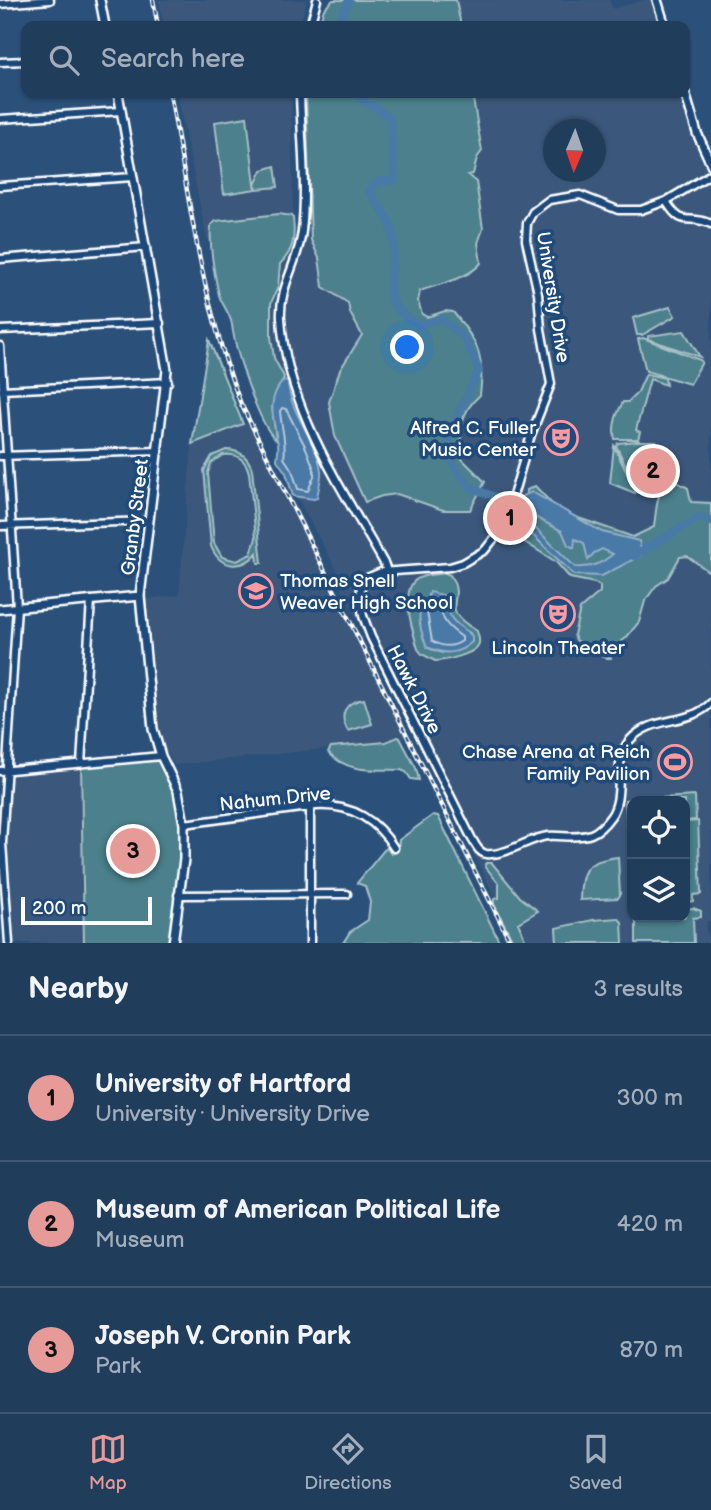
<!DOCTYPE html>
<meta charset="utf-8">
<style>
body{margin:0;font-family:"Balsamiq Sans",sans-serif;background:#284462;color:#f1f3f6}
.controls{position:absolute;right:21px;bottom:21px;display:grid;overflow:hidden;border-radius:14px;box-shadow:0 2px 5px #0004}
.controls button{width:63px;height:63px;display:grid;place-items:center;padding:0;border:0;border-bottom:2px solid #3d5672;background:#203d5c;color:#f1f3f6;font:35px sans-serif}
.compass{position:absolute;left:543px;top:119px;width:63px;height:63px;border-radius:50%;background:#203d5c;box-shadow:0 2px 5px #0004;rotate:182deg}
.scale{position:absolute;left:21px;bottom:18px;width:131px;box-sizing:border-box;padding-left:7px;border:4px solid #fff;border-top:0;font-size:19px;line-height:24px;white-space:nowrap;color:#fff;-webkit-text-stroke:5px #1f4a7a;paint-order:stroke}
.you{position:absolute;left:408px;top:348px;width:24px;height:24px;margin:-18px;border:5px solid #fff;border-radius:50%;background:#1a73e8;box-shadow:0 0 0 10px #1a73e833}
.badge{display:grid;place-items:center;width:46px;height:46px;border-radius:50%;background:#e69b98;color:#111;font-size:23px;font-weight:700}
.pin{position:absolute;translate:-50% -50%;border:4px solid #fff;box-shadow:0 2px 7px #0006}
.list{margin:0;padding:0;list-style:none}
h2{display:flex;justify-content:space-between;align-items:center;height:91px;margin:0;padding:0 28px;font-size:30px}
h2 small{font-size:23px;font-weight:400;color:#a2aebb}
.list li{display:grid;grid-template-columns:46px 1fr auto;gap:21px;align-items:center;box-sizing:border-box;height:126px;padding:0 28px;border-top:2px solid #3d5672}
.list b{display:block;font-size:26px;white-space:nowrap}
.list p{margin:0;font-size:23px;white-space:nowrap;color:#a2aebb}
.list em{font-size:23px;font-style:normal;color:#a2aebb}
.icon{flex:none;width:38px;height:38px;fill:none;stroke:currentColor;stroke-width:2;stroke-linecap:round;stroke-linejoin:round}
.map{position:relative;flex:none;width:711px;height:943px;overflow:hidden}
.search{position:absolute;background:#203d5c;box-shadow:0 2px 5px #0004;left:21px;right:21px;top:21px;height:77px;display:flex;align-items:center;gap:18px;box-sizing:border-box;padding:0 24px;border-radius:14px;color:#a2aebb;font-size:26px}
.sheet{height:469px;background:#203d5c}
nav{display:flex;justify-content:space-around;align-items:center;box-sizing:border-box;height:98px;border-top:2px solid #3d5672;background:#203d5c;font-size:19px;color:#a2aebb}
nav a{display:grid;justify-items:center;gap:4px}
nav .on{color:#e69b98}
.map>svg:first-child{display:block}
.built{fill:#3a597c;fill-rule:evenodd}
.green{fill:#4c808c;stroke:#a6c0c6;stroke-width:2;fill-rule:evenodd}
.water{fill:#4979a6;stroke:#92afca;stroke-width:2;fill-rule:evenodd}
.lines{fill:none;stroke-linecap:round;stroke-linejoin:round}
.shore{stroke:#b6c9db;stroke-width:2}
.river{stroke:#4979a6;stroke-width:8}
.minor-casing{stroke:#fff;stroke-width:11}
.major-casing{stroke:#fff;stroke-width:12}
.minor{stroke:#1f4a7a;stroke-width:6}
.major{stroke:#1f4a7a;stroke-width:7}
.rail-casing{stroke:#fff;stroke-width:4.5}
.rail{stroke:#1f4a7a;stroke-width:2;stroke-dasharray:5;stroke-linecap:butt}
.labels{text-anchor:middle;stroke-width:7;stroke-linejoin:round;paint-order:stroke}
.street-label{font-size:19px;fill:#fff;stroke:#1f4a7a}
.poi-label{font-size:19px;fill:#fff;stroke:#1f4a7a;text-anchor:end}
</style>
<div class="map">
<svg width="711" height="943" viewBox="0 0 711 943">
<rect width="100%" height="100%" fill="#2b517b"/>
<filter id="ink" filterUnits="userSpaceOnUse"><feTurbulence type="fractalNoise" baseFrequency=".0143" numOctaves="2"/><feDisplacementMap in="SourceGraphic" scale="14" xChannelSelector="R" yChannelSelector="G"/><feConvolveMatrix kernelMatrix="1 2 1 2 8 2 1 2 1" color-interpolation-filters="sRGB"/></filter>
<g filter="url(#ink)">
<path class="built" d="M159,0H306L300,26H164Z
M456,0H609L613,9L644,0H652L660,26H461Z
M177,93H291L293,221L291,216L285,214L216,221L213,223L211,231L212,239H207Z
M472,93H680L700,157L711,177V921H707L706,927L708,943H527L518,923L536,914V909L520,897L492,864L487,863L485,866L499,884V898L496,899L337,579V571L297,497L314,499L320,481L312,445L293,406L288,382L284,380L280,374L274,358L271,316V303L278,287L280,264L287,258L293,247V225L310,224V234L319,258L320,279L325,290L349,303L420,291L477,268L481,260L478,243L483,227L476,182L467,175L476,169L482,148L476,113L473,106ZM554,130H596V172H554ZM632,801H685V917H632Z
M249,422L253,431L408,738L401,739L397,737L386,742L174,765L163,745L159,727L147,599L179,595L192,444Z
M81,764L84,943H9L2,843L6,771Z"/>
<path class="green" d="M333,0H456L461,26H318L324,9Z
M306,93H472L482,151L477,158L473,174L468,175L476,182L477,188L483,229L478,243L481,263C468,279 439,284 420,291L418,301L422,314L427,317L445,311L453,312C478,342 485,355 480,395C459,413 459,433 462,459L485,482L470,510H443L397,494L382,496L365,502L335,436L329,402L340,370L362,335L350,313L348,303L323,287L319,258L311,240Z
M247,117L255,185L262,170L275,166L278,187L257,189L256,186V189L224,194L215,122Z
M279,214L291,216L293,218C295,238 294,250 280,264L278,287L271,303V337L274,358L284,377L272,406L276,440C258,424 235,349 232,325C231,315 222,305 219,295C214,273 209,248 211,225L216,221Z
M670,307L675,316L642,335H637L633,318Z
M684,331L700,357L648,339V336Z
M643,338L700,360L702,362L690,384L646,371L638,339Z
M209,340L243,424L192,444Z
M646,374L665,378L666,385L650,379L636,430L640,432L638,439H615C612,427 616,414 623,402H628L638,392Z
M637,441H656L637,488L616,446L618,443Z
M614,446L636,492L635,493L610,483Z
M226,450C239,450 248,456 252,469L262,563H258L257,553C242,571 219,568 211,546L204,470L212,456ZM223,455C237,453 246,460 249,473L256,538L251,554L237,561L222,557L214,543L208,473L211,463Z
M671,479L688,488L691,502L711,503V573L687,556L680,557L668,578L656,586L645,601L639,622L626,638L614,647L611,658H606L576,640L574,635L580,609L600,592V586L595,583L570,578L556,562L523,541L516,532L527,490L535,486L554,506L567,514L633,537L654,527C656,510 657,495 665,480Z
M445,573L450,575C468,603 435,606 477,631C478,635 480,640 479,643C477,654 445,661 435,661L422,654L418,649C413,632 399,590 417,579C426,574 435,575 445,573ZM428,595L450,600C444,617 456,625 470,633L442,653L428,648L420,623V606L427,602Z
M364,699L372,724L348,731C338,714 345,702 364,699Z
M398,737L400,738L416,768L419,780L411,779L406,772L401,770C374,769 348,774 328,752L331,747L386,742Z
M161,756L166,765L184,824L173,943H84L81,764Z
M695,796L696,820L685,821V801H632V824H627L625,800Z
M433,815L438,816L500,943H343L350,932L368,920L370,902L365,886L357,883L384,850L387,848L391,854L398,851L399,840Z
M698,821L701,894L693,895V901L685,902V822Z
M618,857L620,895L618,898L580,900C581,868 586,861 618,857Z
M486,863H492L520,897L538,911L518,923L527,943H514L494,904V899L499,898V884L485,866Z
M693,908L701,911V917L693,918L694,943H636V917H685V909Z
M618,918L622,922L623,943H557L556,928L593,920Z"/>
<path class="water" d="M284,380L288,382C290,415 317,439 321,471C322,477 318,490 317,498L314,499L293,496L286,473L277,460C277,455 279,450 278,444C274,421 265,399 284,380Z
M532,492L602,532L639,541L642,555L602,576L574,575L513,516L522,496ZM525,512L562,531L568,545L574,548L575,539L584,543L588,560L594,553L602,549L613,554C601,564 591,568 575,567L523,516Z
M430,592L450,597C446,625 456,620 472,636V642C458,655 444,655 427,647C421,634 418,620 420,606L427,602Z"/>
<g class="lines">
<path class="shore" d="M282,408L286,409L306,448L314,469V476L308,491L298,489L292,470L284,458C287,443 281,427 280,411Z
M436,601L441,603C440,620 449,628 462,637V641C452,648 442,647 432,641L427,612Z"/>
<path class="river" d="M337,26L349,0
M358,93L362,101L376,108L390,118L395,176L393,181H378L368,191C377,203 391,219 393,234C399,276 370,299 419,325L441,319L464,337L479,370L448,436L453,465L471,488L515,504L522,515
M634,556L700,517L711,521"/>
<g class="minor-casing">
<path id="minor" d="M0,4L50,0
M310,26L317,0
M0,62L26,61
M300,93C301,136 307,188 302,231C299,261 279,286 281,318C286,408 342,488 385,565L387,572
M0,119L121,111
M711,174L666,201L641,210H618L580,195L549,200L533,212L527,223L526,240L538,293L541,329L551,384L531,435L504,526L485,550L463,563L450,567L381,572L367,578L361,587L360,597L363,616L371,637L472,839C476,845 478,852 486,854C507,856 528,838 548,836C562,835 577,839 591,834C599,831 606,823 611,816C626,794 611,761 630,740C652,715 689,726 711,703
M0,186L133,177
M666,201C683,230 688,213 711,224
M0,259L146,247
M0,330L160,323
M0,346L17,607L2,843L9,943
M2,390L168,382
M0,456L159,451
M0,526L149,521
M81,764L91,600
M0,771L161,756
M310,807V943
M184,824L316,806C351,804 376,819 394,848
M178,895L347,894"/>
</g>
<g class="major-casing">
<path id="major" d="M100,0L105,26
M657,0L665,26
M118,93L167,370L140,596L153,729L161,756L178,791L184,824V859L173,943
M685,93L697,133L711,164
M0,609L140,596"/>
</g>
<use href="#minor" class="minor"/>
<use href="#major" class="major"/>
<g class="rail-casing">
<path id="rail" d="M153,0L158,26
M170,93C189,197 202,304 241,404L511,943"/>
</g>
<use href="#rail" class="rail"/>
</g>
</g>
<defs>
<g id="theatre-ring" transform="scale(1.75)"><circle r="9.5" fill="#1f4a7a" stroke="#ff9aa2" stroke-width="1.5"/><path d="M-5-5.5Q0-4 5-5.5V0Q5 5 0 6Q-5 5-5 0ZM-3.3-2.5H-1v1.5H-3.3ZM1-2.5H3.3v1.5H1ZM-2.8 1Q0 5.5 2.8 1Z" fill="#ff9aa2"/></g>
<g id="school-ring" transform="scale(1.75)"><circle r="9.5" fill="#1f4a7a" stroke="#ff9aa2" stroke-width="1.5"/><path d="M0-5L7-2L0 1L-7-2ZM-4 1L0 2.5L4 1V4Q0 6-4 4Z" fill="#ff9aa2"/></g>
<g id="stadium-ring" transform="scale(1.75)"><circle r="9.5" fill="#1f4a7a" stroke="#ff9aa2" stroke-width="1.5"/><path d="M0-5a6.5 5 0 1 0 0 10a6.5 5 0 1 0 0-10ZM-3.5-1.8h7v3.6h-7Z" fill="#ff9aa2"/></g>
</defs>
<g fill-rule="evenodd">
<use href="#theatre-ring" x="561" y="438"/>
<use href="#school-ring" x="256" y="591"/>
<use href="#theatre-ring" x="558" y="614"/>
<use href="#stadium-ring" x="675" y="762"/>
</g>
<g class="labels">
<g class="street-label">
<text transform="translate(554 297) rotate(81)" y="7">University Drive</text>
<text transform="translate(134 517) rotate(-83)" y="7">Granby Street</text>
<text transform="translate(415 689) rotate(63)" y="7">Hawk Drive</text>
<text transform="translate(275 798) rotate(-6)" y="7">Nahum Drive</text>
</g>
<g class="poi-label">
<text x="536" y="434">Alfred C. Fuller<tspan x="536" dy="22">Music Center</tspan></text>
<text x="280" y="587" text-anchor="start">Thomas Snell<tspan x="280" dy="22">Weaver High School</tspan></text>
<text x="558" y="654" text-anchor="middle">Lincoln Theater</text>
<text x="650" y="758">Chase Arena at Reich<tspan x="650" dy="22">Family Pavilion</tspan></text>
</g>
</g>
</svg>
<div class="controls">
<button><svg class="icon" aria-label="locate" viewBox="0 0 24 24"><circle cx="12" cy="12" r="6"/><path d="M12 2v4M12 18v4M2 12h4M18 12h4"/></svg></button>
<button><svg class="icon" aria-label="layers" viewBox="0 0 24 24"><path d="M12 4l9 5-9 5-9-5zM3 14l9 5 9-5"/></svg></button>
</div>
<svg class="compass" viewBox="-18 -18 36 36"><path d="M0-13l5 13h-10z" fill="#e53935"/><path d="M0 13l5-13h-10z" fill="#a2aebb"/></svg>
<div class="scale">200 m</div>
<div class="you"></div>
<div class="pin badge" style="left:510px;top:518px">1</div>
<div class="pin badge" style="left:653px;top:471px">2</div>
<div class="pin badge" style="left:133px;top:851px">3</div>
<div class="search"><svg class="icon" aria-label="search" viewBox="0 0 24 24"><circle cx="10" cy="10" r="6"/><path d="M15 15l6 6"/></svg>Search here</div>
</div>
<section class="sheet">
<h2>Nearby<small>3 results</small></h2>
<ul class="list">
<li><span class="badge">1</span><div><b>University of Hartford</b><p>University · University Drive</p></div><em>300 m</em></li>
<li><span class="badge">2</span><div><b>Museum of American Political Life</b><p>Museum</p></div><em>420 m</em></li>
<li><span class="badge">3</span><div><b>Joseph V. Cronin Park</b><p>Park</p></div><em>870 m</em></li>
</ul>
</section>
<nav>
<a class="on"><svg class="icon" aria-label="map" viewBox="0 0 24 24"><path d="M3 6l6-2 6 2 6-2v14l-6 2-6-2-6 2zM9 4v14M15 6v14"/></svg>Map</a>
<a><svg class="icon" aria-label="directions" viewBox="0 0 24 24"><path d="M12 3l9 9-9 9-9-9zM9 14v-3h6M13 9l2 2-2 2"/></svg>Directions</a>
<a><svg class="icon" aria-label="saved" viewBox="0 0 24 24"><path d="M7 4h10v16l-5-4-5 4z"/></svg>Saved</a>
</nav>
